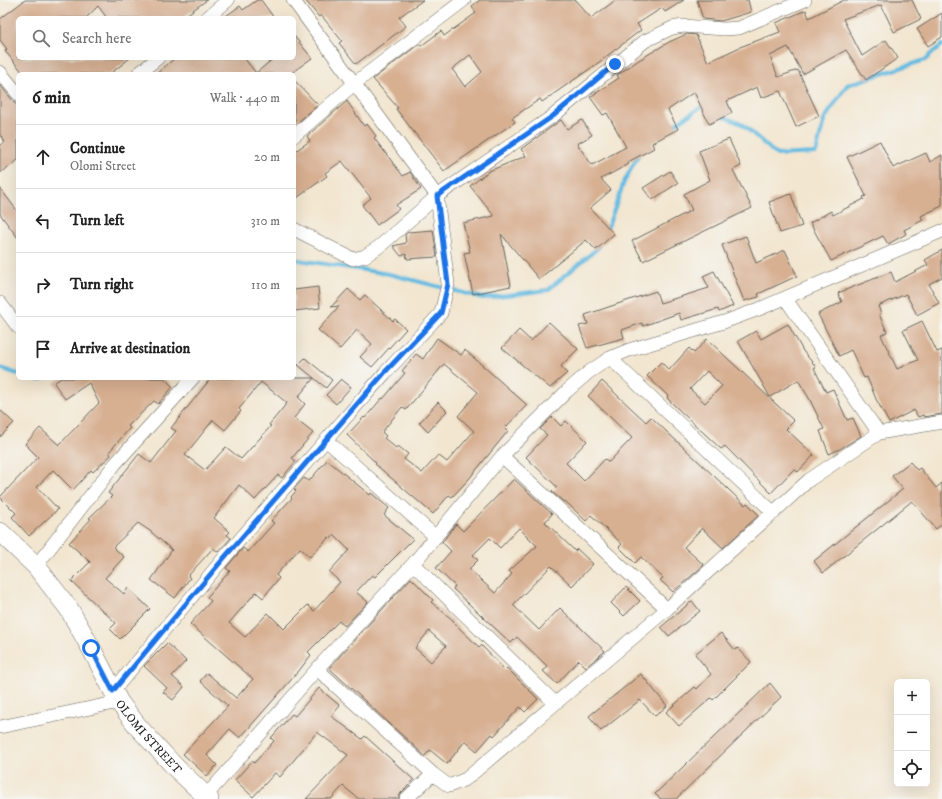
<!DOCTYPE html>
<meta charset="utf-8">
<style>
body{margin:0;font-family:"IM FELL DW Pica",serif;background:#f2f2f2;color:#222}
.controls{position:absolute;right:12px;bottom:12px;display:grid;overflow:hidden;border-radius:6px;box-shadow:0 4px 16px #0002}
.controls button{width:36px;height:36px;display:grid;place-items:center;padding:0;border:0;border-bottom:1px solid #e0e0e0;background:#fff;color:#222;font:20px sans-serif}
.stop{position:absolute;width:12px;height:12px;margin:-9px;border:3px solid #1a73e8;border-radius:50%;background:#fff}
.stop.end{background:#1a73e8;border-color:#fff;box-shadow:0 1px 4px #0008}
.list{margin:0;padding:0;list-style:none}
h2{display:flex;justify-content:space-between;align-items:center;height:52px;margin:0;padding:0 16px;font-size:17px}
h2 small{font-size:13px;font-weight:400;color:#767676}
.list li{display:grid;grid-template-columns:26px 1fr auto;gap:12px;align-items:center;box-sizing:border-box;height:64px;padding:0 16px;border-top:1px solid #e0e0e0}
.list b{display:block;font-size:15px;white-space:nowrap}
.list p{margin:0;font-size:13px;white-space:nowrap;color:#767676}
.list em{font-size:13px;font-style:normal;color:#767676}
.icon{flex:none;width:22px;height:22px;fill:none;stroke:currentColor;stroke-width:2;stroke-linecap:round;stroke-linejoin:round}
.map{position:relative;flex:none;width:942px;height:799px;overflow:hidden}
.search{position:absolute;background:#fff;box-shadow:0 4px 16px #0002;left:16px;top:16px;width:280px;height:44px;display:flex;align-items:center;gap:10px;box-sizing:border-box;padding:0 14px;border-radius:6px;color:#767676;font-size:15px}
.panel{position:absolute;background:#fff;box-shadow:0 4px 16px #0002;left:16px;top:72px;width:280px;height:308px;border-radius:6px}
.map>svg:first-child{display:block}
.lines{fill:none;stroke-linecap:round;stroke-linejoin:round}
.stream{stroke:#65bbe1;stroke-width:4}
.building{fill:#d7af91;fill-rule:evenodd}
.street-casing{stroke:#67635b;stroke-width:14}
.secondary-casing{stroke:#67635b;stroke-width:20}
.street{stroke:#fff;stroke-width:13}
.secondary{stroke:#fff;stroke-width:19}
.route{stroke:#1a73e8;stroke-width:5}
.labels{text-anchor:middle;stroke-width:4;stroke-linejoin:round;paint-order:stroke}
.street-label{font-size:12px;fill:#1c1c1c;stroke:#f6f6f2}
</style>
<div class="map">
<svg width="942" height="799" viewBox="0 0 942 799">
<rect width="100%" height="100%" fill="#f6f6f2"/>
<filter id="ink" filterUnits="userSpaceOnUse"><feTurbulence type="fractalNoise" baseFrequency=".025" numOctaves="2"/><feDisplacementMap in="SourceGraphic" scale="8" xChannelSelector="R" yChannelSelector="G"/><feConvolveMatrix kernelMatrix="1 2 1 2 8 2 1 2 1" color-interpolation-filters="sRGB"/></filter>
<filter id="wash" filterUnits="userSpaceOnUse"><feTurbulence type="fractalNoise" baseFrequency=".012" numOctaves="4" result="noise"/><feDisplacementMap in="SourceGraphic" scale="16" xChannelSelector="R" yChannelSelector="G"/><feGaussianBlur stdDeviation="0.9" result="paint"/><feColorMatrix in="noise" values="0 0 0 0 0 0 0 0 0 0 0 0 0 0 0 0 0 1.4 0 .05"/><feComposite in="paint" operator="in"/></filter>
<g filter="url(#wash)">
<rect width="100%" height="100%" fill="#f2e6d0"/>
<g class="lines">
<path class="stream" d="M719,115L742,124L777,155L816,153L824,120L847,85L925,60L942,45
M671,127L701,107L706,109
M606,232L624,182L640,152
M294,258L299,260L389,274L483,298L548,290L599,247
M0,368L18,374
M32,378L40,380L43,378"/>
</g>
<g id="blocks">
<path class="building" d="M25,0H207L182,18H107L98,6L86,18H18V58H130L110,74H24L5,51L7,49L0,40V19Z
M257,0H261L274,18H223L240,6L243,10Z
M305,0H423L399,17L406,26L356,64L339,43L342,41L321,15L319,17Z
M480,0H575L591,18L616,0H684L665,12L662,8L637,24L641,30L594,66L542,102L540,99L512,118L515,122L444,171L396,109L398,108L373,79L419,44L421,46L441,31L444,36L476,13L472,6ZM470,55L482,72L465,87L452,69Z
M697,0H748L751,12L721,21L703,19Z
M844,0H912L921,19L894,32L881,5L843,19L862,56L886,40L898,58L866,80L846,50L803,74L788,47L770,56L778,77L798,70L819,116L796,127L780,91L761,98L757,87L727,101L732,113L709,124L694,92L668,110L678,129L652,143L654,148L628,162L629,164L601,179L611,190L590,208L614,234L596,250L586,240L539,279L501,234L511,286L473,294L464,253L470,252L463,223L494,216L470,186L489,171L526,156L521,149L561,120L567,129L582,120L592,135L577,144L592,165L626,147L607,113L603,115L590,97L619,78L617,75L639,60L669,42L687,34L696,35L708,62L740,47L780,32L776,23L806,10L809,18Z
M942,13V37L928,46L917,29Z
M294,36L312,58L290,74H156L175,58H244L256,73L274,58H294Z
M294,80L318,105L298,122L294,118Z
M0,85L18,107V160L0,173V145L5,142L0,134Z
M347,101L364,126L367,124L376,136L374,138L403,176L410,172L421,189L396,205L399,209L377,225L362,205L371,198L342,161L325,173L327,176L294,200V152L310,141L307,136Z
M729,139L741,166L733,170L752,208L643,261L632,241L692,210L684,194L710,180L699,151Z
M880,141L893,168L926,153L930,162L942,155V206L921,216L923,220L904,230L906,234L888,244L883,236L831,261L810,223L831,211L833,215L864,199L863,197L866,196L847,157Z
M670,171L678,183L652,200L643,188Z
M0,188L18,212V238L0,214Z
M791,194L802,226L780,233L769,202Z
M433,230L437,257L407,259L406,254L401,256L393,246L406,243L405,235L408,232Z
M746,236L756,263L785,250L797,276L758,294L759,297L744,301L722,245Z
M942,250V277L929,284L939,303L917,315L906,294L878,306L881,314H879L887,332L881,335L897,369L918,360L903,330L922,321L937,352L942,350V414L924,417L923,415L918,417L914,410L889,423L876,399L867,377L864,378L851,350L839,356L818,314L842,302L838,293L891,272L895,282L928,265L925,260Z
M714,271L733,306L719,312L718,309L681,320L679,313L643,326L642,323L622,330L624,338L587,348L579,326L588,324L585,315L656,291L660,303L709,288L703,276Z
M318,287L320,308L294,311V290Z
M348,289L360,300L365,295L393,321L395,319L406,329L372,367L360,357L372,344L357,330L340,349L318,330L339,306L331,307Z
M549,322L578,349L561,366L567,373L550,388L502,348L519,330L531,341Z
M788,324L803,351L816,367L814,368L826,392L833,389L847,420L853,418L861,436L840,449L829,454L820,431L824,429L809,398L798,380L770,397L738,341L756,331L761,339Z
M437,338L461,355L465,350L527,405L505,428L508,431L468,480L452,497L449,495L433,514L375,464L376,463L347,435L364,417L365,418L382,398L383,399L405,373L402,371L416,354L423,359ZM444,364L478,392L458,416L474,431L447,462L438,455L422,473L404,459L408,454L398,446L396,448L384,438L386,436L382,432L402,407L406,410Z
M707,339L794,421L786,429L814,455L798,472L794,469L771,493L725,446L721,449L676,407L667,398L668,396L647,376L661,362L669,370L689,348L694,353ZM707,371L722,386L705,403L690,389Z
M305,358L332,380L326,388L314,378L298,397L305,404L294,418L313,433L292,458L296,461L282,478L278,475L255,500L239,485L214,518L230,532L227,535L231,538L218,552L213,548L188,576L190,578L175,598L151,580L172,550L150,531L138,523L113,547L124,557L105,578L124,594L128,588L150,609L120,639L110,629L116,623L71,581L90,562L69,543L91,519L89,518L112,496L108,493L139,454L151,463L176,431L171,428L211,378H314L298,365ZM261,382L287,403L269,425L271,426L241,459L226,447L205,470L185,455L213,420L225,430L241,411L239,409Z
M61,378H164L173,387L158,404L154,401L128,426L130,428L109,452L111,455L93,472L91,470L73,490L53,470L37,487L58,509L29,536L12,517L16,513L0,497L38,457L25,444L40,428L59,445L99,403L89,383L65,399L54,383Z
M341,379L351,387L336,404L326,395Z
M602,381L646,422L651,417L745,505L747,503L759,515L723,548L702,528L684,547L704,565L673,592L660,580L663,578L641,557L635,563L619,547L622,544L591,515L586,521L565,501L564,502L552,492L557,487L526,457L547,435L540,429L552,417L561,426L566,421L587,441L566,463L584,481L605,459L609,462L632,438L588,396Z
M438,402L447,411L428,432L419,423Z
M0,410L14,423L0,437Z
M327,460L370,495L371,493L389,508L384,515L413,539L375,577L372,575L356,592L368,602L345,626L339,621L308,652L311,655L298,672L240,738L230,729L207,755L217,765L207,776L183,754L228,706L200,681L207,673L236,698L253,679L190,624L211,601L207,597L230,571L226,568L243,548L248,552L274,523L271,521L292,498L291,497L296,491L294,489L304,478L309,481ZM334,535L349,550L329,572L340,582L314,611L308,605L284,629L268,613L245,637L229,623L256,592L263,598L279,578L276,575L300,548L310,557L329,537L331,539Z
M910,462L917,470L920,468L936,488L942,483V524L936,529L912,501L823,573L814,561L903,489L892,476Z
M514,479L552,514L545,522L575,551L577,549L593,564L572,586L551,566L513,605L539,630L560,608L605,651L586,667L579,660L557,684L543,671L548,667L517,637L511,643L453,589L455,586L436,568L451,551L442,542L456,524L463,531ZM519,528L537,546L509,571L512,574L495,593L469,569L478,560L473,555L490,538L500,548Z
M411,578L433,600L431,602L454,621L453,622L479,647L481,645L505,670L507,668L538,699L525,712L520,707L494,736L492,734L477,751L465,741L447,764L430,750L425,756L329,668ZM429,631L446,646L431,662L415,648Z
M626,587L640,601L624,616L611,603Z
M692,601L700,611L669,636L661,627Z
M721,633L735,650L738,648L751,662L713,700L711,698L679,726L666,712L695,687L697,689L711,674L695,654Z
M167,643L186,661L172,676L184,687L173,700L163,692L167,688L144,666Z
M641,674L667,706L655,716L640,700L601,731L589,716Z
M770,683L781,697L676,799H661L655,794Z
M319,688L340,706L331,716L362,739L365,736L414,780L401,793L398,799H359L343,786L331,799H306L348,755L317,732L280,777L275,773L253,797L235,780L252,761L254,763L274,741L271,738L292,714L295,716Z"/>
</g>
</g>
<g filter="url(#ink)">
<use href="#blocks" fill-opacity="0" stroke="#67635b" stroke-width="1"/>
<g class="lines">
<g class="street-casing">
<path id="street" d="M207,18L228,0
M0,72L18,94
M138,74L158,58
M294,136L355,83L464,0
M294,229L353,259L365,256L380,246L437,196L553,116L645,41L672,28L683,26L724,29L739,28L805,0
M785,298L879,433
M0,303L18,327
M610,358L774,513
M326,440L436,537
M502,456L667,609
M413,564L555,703
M36,566L115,464L193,378
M317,669L433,774L449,786L466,779L667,609L809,480L879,433L942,422
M113,691L224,558L326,440L385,373L441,313L448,284L437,196L293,0
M0,727L119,702
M206,796L317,669L413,564L502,456L567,391L589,372L610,358L629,350L724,322L759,309L942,231
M406,799L433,774"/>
</g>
<g class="secondary-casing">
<g id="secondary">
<path id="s1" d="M0,532L36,566L69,609L91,648L119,702L139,728L177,769L209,799"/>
</g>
</g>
<use href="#street" class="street"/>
<use href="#secondary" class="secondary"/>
</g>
</g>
<g class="lines" filter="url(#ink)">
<path class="route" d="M91,648L113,691L224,558L326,440L385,372L441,313L448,284L437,196L553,116L615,64"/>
</g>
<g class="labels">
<g class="street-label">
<text dy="4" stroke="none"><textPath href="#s1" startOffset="255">OLOMI STREET</textPath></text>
</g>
</g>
</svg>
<div class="controls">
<button>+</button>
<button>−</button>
<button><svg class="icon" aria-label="locate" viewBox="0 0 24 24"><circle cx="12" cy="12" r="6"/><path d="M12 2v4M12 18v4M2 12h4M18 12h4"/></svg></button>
</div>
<div class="stop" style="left:91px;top:648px"></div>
<div class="stop end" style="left:615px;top:64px"></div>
<div class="search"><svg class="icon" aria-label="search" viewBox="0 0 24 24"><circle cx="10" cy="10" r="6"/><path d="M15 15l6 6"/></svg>Search here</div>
<section class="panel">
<h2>6 min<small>Walk · 440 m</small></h2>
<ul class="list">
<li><svg class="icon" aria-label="ahead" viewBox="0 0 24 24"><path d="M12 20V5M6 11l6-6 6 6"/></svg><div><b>Continue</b><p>Olomi Street</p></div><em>20 m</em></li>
<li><svg class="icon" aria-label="left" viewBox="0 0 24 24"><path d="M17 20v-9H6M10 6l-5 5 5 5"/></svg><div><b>Turn left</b></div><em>310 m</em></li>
<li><svg class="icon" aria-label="right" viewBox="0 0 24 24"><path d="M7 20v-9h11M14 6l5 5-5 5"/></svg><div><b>Turn right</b></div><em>110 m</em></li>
<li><svg class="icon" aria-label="arrive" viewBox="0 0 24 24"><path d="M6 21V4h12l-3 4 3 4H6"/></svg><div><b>Arrive at destination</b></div></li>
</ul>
</section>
</div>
